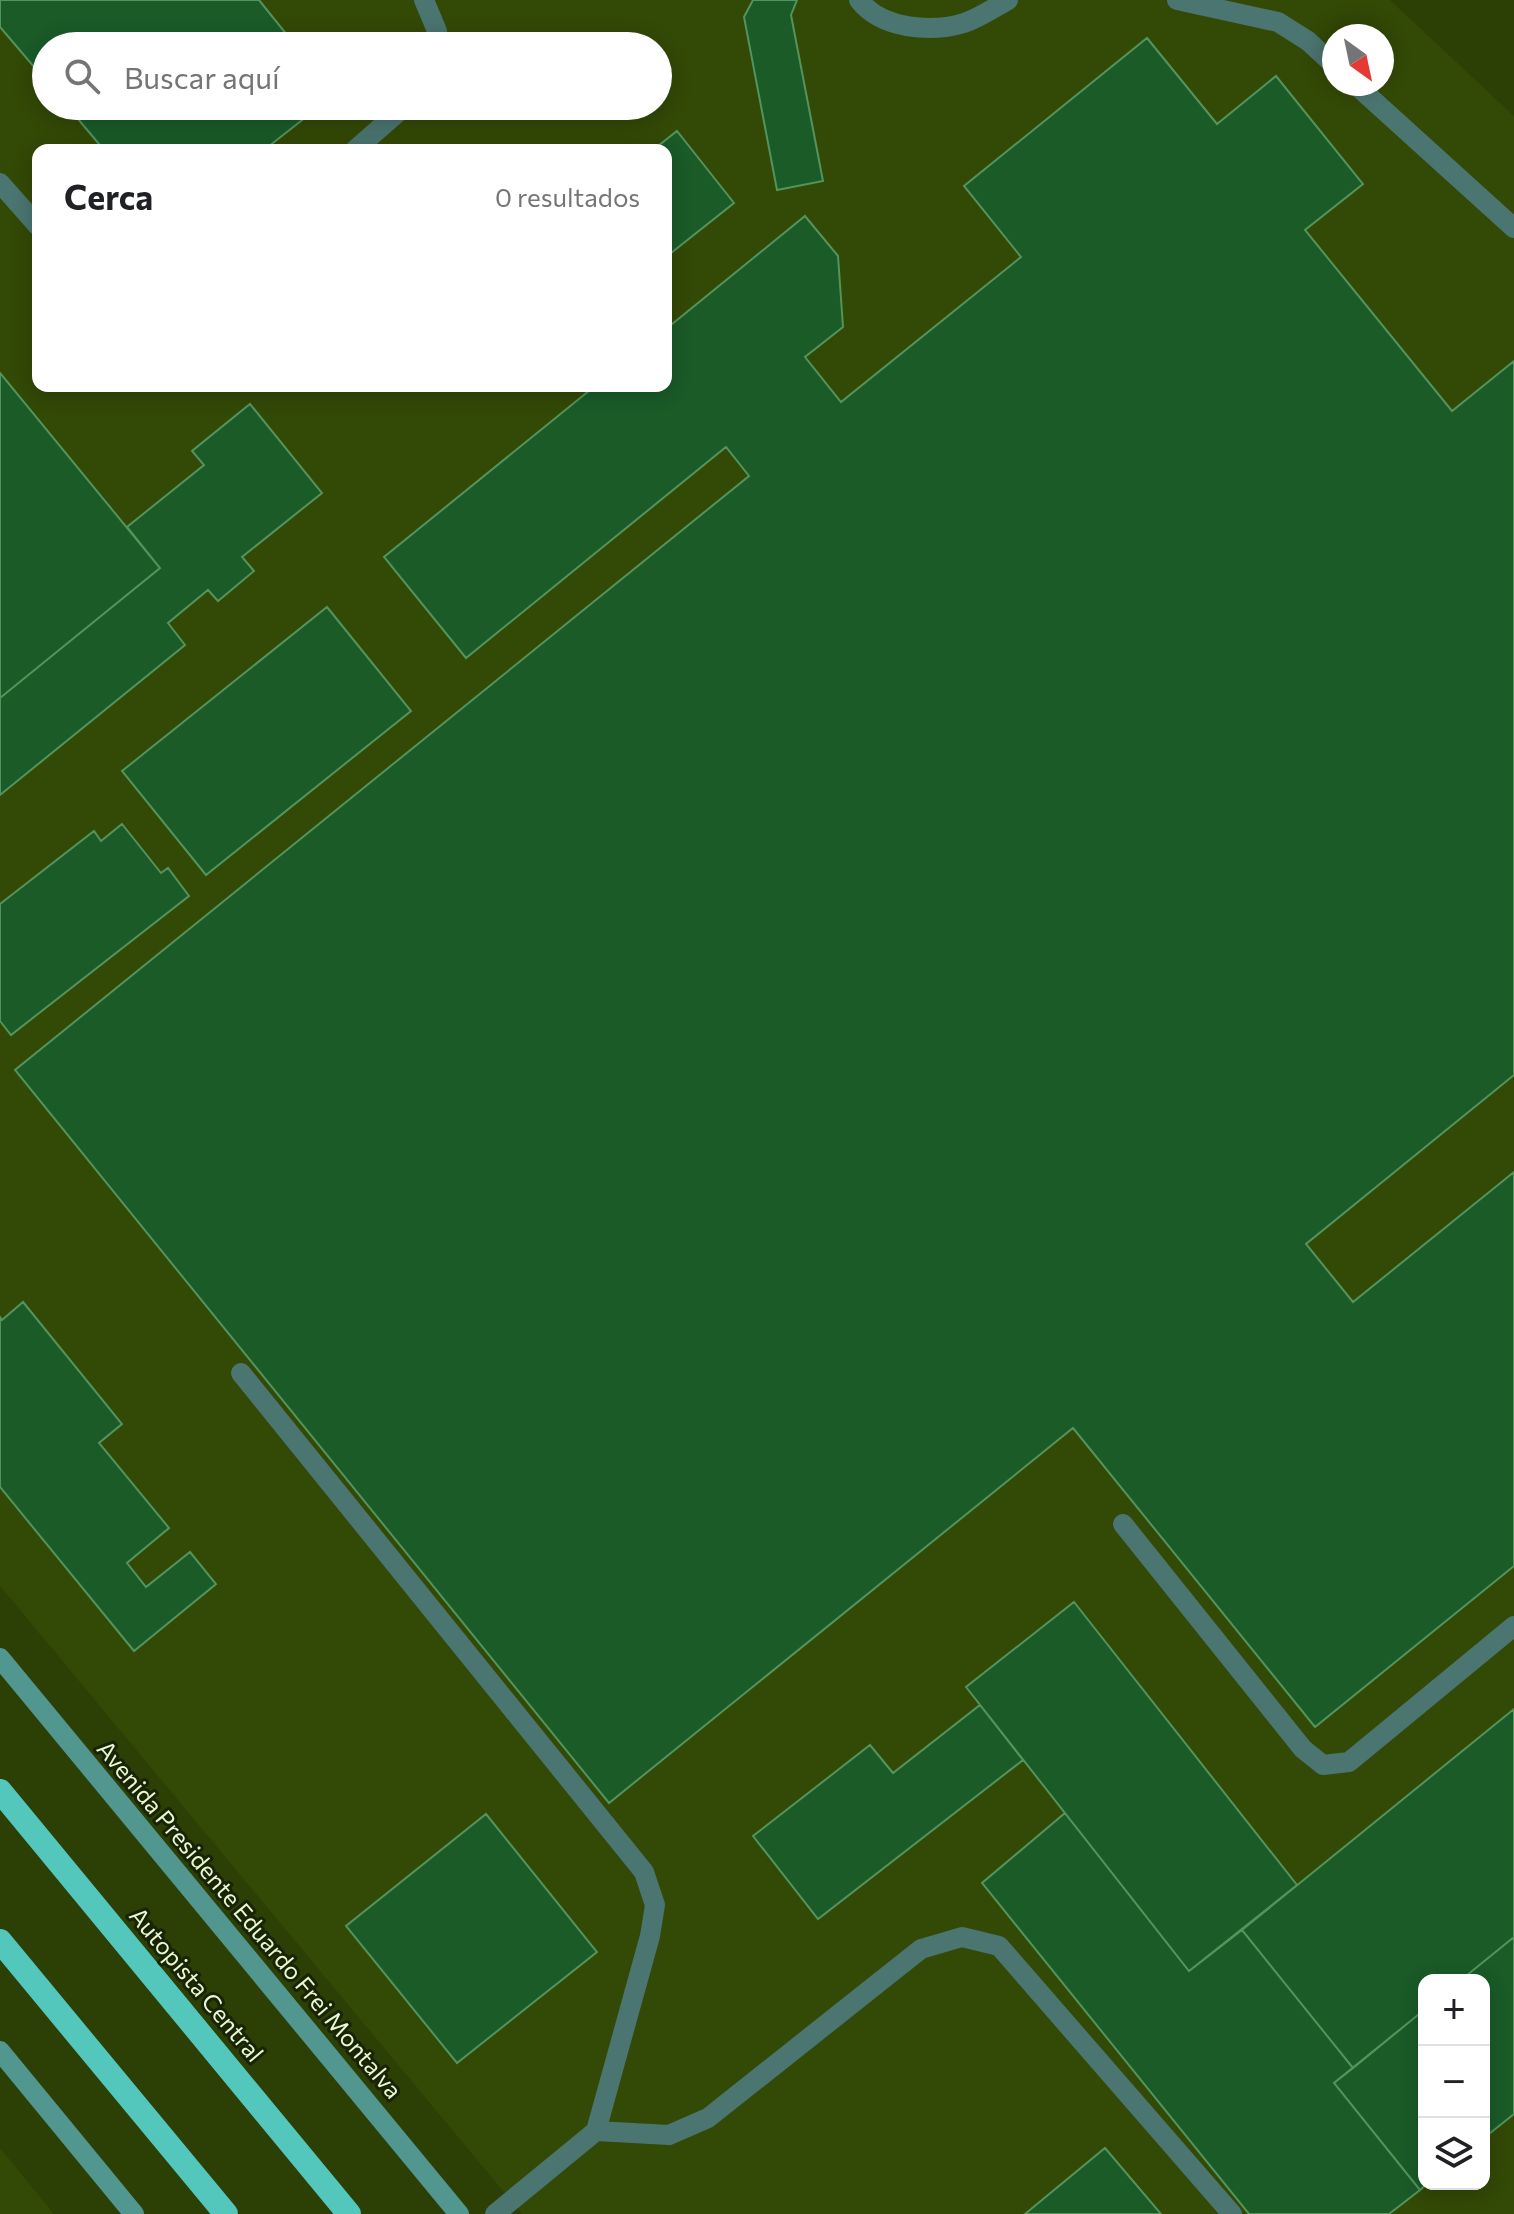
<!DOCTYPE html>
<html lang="es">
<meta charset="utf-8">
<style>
body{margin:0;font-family:Commissioner,sans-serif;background:#f2f2f2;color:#202124}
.controls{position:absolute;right:24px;bottom:24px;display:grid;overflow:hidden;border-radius:16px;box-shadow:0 4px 20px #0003}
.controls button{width:72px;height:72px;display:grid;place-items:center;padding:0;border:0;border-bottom:2px solid #e0e0e0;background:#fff;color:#202124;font:40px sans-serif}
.compass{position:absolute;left:1322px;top:24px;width:72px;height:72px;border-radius:50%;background:#fff;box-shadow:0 4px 20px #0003;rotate:147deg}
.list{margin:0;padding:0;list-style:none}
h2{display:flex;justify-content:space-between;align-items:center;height:104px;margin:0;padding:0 32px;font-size:34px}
h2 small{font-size:26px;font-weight:400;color:#757577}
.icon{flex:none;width:44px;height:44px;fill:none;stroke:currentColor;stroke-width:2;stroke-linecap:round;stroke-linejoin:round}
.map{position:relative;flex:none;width:1514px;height:2214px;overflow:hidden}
.search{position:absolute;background:#fff;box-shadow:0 4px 20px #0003;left:32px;top:32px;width:640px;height:88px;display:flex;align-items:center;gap:20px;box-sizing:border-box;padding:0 28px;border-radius:44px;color:#757577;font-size:30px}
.panel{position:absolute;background:#fff;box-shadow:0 4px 20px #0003;left:32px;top:144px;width:640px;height:248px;border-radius:16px}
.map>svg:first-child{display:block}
.built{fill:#334906;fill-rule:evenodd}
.building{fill:#1a5b28;stroke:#54935c;stroke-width:2}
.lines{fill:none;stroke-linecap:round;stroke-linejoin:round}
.service{stroke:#4b7570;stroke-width:20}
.secondary{stroke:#51968f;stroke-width:20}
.motorway{stroke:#54c7bd;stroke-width:24}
.labels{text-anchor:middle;stroke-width:6;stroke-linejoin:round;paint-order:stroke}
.street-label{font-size:24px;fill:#e7f8d2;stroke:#182405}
</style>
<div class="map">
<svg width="1514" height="2214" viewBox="0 0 1514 2214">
<rect width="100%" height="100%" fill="#2c3f05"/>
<path class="built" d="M0,0H1390L1514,116V2214H522L0,1586ZM1334,36H1382V84H1334ZM46,46H658V106H46ZM38,150H666V386H38ZM1424,1980H1484V2184H1424Z
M0,2148L54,2214H0Z"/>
<path class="building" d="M0,0H259L296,46H46V81L0,27Z
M753,0H797L791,15L823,181L777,190L744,17Z
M1147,38L1217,124L1276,76L1363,184L1305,230L1452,411L1514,361V1075L1306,1244L1353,1302L1514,1172V1566L1315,1727L1073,1428L609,1803L15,1070L749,476L726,447L466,658L384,557L595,386H666V329L805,216L838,256L843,327L805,357L841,402L1021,257L964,186Z
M67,106H320L264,150H104Z
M677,131L734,203L666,257V150H653Z
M0,373L160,568L0,698Z
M250,404L322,493L242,557L254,571L218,601L208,590L168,623L185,645L0,795V698L160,568L127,527L204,465L192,451Z
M327,607L411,711L206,875L122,771Z
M122,824L161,873L168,868L189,896L11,1035L0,1021V904L94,831L101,841Z
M23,1302L122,1424L99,1443L169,1528L127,1563L146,1587L190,1552L216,1584L134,1651L0,1487V1317L2,1320Z
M1074,1602L1297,1885L1189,1971L966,1687Z
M980,1705L1023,1760L818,1919L753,1836L870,1745L893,1773Z
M1514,1709V1937L1461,1980H1424V2010L1353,2068L1242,1930Z
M1065,1813L1189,1971L1242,1930L1353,2068L1334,2083L1420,2190L1389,2214H1249L982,1883Z
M486,1814L597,1952L457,2063L346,1926Z
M1514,1937V2114L1484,2138V1980H1461Z
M1424,2010V2184H1427L1420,2190L1334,2083Z
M1105,2148L1161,2214H1025Z"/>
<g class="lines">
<path class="service" d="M424,0L437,31L436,46
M859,0C881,29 931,33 964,23C979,18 994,8 1008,0
M1177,0L1278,22L1308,41L1334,65
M1355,84L1514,228
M355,150L405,106
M0,183L38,226
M241,1373L644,1872L655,1905L650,1936L596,2131L495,2214
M1123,1524L1303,1749L1323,1765L1349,1762L1514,1626
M596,2131L669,2135L708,2118L921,1949L962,1937L999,1946L1232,2214"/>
<path class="secondary" d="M0,1658L459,2214
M0,2051L134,2214"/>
<path class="motorway" d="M0,1791L349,2214
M0,1941L226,2214"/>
</g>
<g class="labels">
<g class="street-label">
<text transform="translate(249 1920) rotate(50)" y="8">Avenida Presidente Eduardo Frei Montalva</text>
<text transform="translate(196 1985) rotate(50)" y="8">Autopista Central</text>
</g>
</g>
</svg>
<div class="controls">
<button>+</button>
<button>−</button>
<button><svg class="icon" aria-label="layers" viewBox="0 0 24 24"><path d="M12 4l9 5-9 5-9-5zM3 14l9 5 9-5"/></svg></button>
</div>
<svg class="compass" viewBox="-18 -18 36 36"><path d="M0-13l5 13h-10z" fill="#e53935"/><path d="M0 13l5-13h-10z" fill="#757577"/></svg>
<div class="search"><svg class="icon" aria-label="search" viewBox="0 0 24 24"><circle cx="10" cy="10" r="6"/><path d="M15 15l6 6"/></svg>Buscar aquí</div>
<section class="panel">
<h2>Cerca<small>0 resultados</small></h2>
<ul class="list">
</ul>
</section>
</div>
